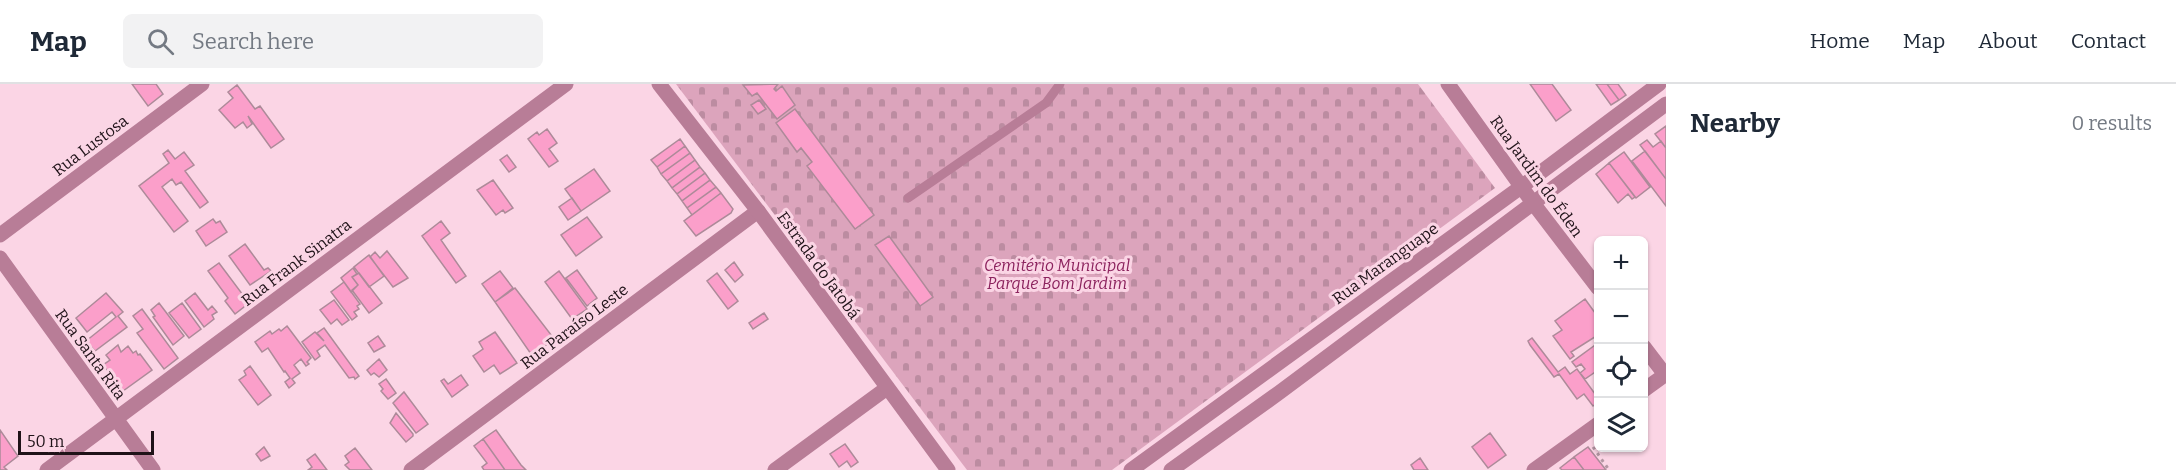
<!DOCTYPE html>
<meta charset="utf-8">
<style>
body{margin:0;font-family:Bitter,serif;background:#f2f2f3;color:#1f2937}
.controls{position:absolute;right:18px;bottom:18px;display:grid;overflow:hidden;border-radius:9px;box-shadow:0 2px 4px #0004}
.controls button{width:54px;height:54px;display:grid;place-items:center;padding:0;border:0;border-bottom:2px solid #e0e1e3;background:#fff;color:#1f2937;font:30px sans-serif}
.scale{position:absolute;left:18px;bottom:15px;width:136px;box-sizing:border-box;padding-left:6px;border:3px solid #1f1218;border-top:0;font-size:16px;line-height:21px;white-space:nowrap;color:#1f1218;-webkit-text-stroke:4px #fbd5e5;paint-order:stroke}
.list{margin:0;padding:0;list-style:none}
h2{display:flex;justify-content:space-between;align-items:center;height:78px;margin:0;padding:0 24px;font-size:26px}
h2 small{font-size:20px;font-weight:400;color:#747a83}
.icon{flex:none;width:33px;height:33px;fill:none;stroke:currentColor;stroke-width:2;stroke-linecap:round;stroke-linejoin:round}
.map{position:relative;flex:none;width:1666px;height:386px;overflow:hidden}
header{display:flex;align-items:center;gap:36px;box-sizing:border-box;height:84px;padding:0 30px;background:#fff;border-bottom:2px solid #e0e1e3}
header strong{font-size:28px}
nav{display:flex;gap:33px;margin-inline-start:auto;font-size:21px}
.search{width:420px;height:54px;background:#f2f2f3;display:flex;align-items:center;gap:15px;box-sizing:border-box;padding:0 21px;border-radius:9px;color:#747a83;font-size:22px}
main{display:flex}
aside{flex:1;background:#fff}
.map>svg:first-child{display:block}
.cemetery{fill:url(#cemetery-stones)}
.building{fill:#fb9fca;stroke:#ad8a99;stroke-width:1.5}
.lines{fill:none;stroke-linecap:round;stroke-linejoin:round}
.path{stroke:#b496a3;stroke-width:3;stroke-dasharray:3 4.5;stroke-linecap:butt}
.service{stroke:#b87d97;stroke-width:9}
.minor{stroke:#b87d97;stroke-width:15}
.tertiary{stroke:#b87d97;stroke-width:15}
.labels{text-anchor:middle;stroke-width:6;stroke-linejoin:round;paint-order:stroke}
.street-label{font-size:16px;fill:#1f1218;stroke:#fbd5e5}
.park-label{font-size:16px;font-style:italic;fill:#8c235e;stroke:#fbd5e5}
</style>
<header>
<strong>Map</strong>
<div class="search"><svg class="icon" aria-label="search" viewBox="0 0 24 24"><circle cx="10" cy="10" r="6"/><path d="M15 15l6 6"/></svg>Search here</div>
<nav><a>Home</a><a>Map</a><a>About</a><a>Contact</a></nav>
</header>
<main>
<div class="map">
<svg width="1666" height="386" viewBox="0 0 1666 386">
<defs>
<pattern id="cemetery-stones" width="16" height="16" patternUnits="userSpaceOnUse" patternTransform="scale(1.5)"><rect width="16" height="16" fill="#dca4bc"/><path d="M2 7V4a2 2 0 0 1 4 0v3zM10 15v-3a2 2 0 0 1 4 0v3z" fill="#bc8ca1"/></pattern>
</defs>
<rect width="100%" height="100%" fill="#fbd5e5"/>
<path class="cemetery" d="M676,0H1418L1495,104L1112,386H967Z"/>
<path class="building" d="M132,0H156L163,10L148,22Z
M778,0L774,5L776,7L782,2L795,21L777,35L757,9L752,12L743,1Z
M1530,0H1552L1571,26L1556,37Z
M1596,0H1607L1619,16L1611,21Z
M1607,0H1618L1626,11L1619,16Z
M237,1L255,25L260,22L284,55L271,64L248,32L252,40L247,44L243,38L235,44L219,26L233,14L228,8Z
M759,16L766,25L758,30L751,21Z
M795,25L874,131L855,145L807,82L812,78L801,64L797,68L776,39Z
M1666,42V64L1655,50Z
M547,45L557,59L549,65L558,77L549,83L528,55L537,48L539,51Z
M680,55L685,62L657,83L651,76Z
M1647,56L1653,63L1661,57L1666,64V95L1640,61Z
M685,62L690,69L661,90L657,83Z
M168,66L175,75L184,68L194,81L185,87L208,118L200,124L181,98L176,101L172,95L162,103L188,137L174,148L139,102L169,79L163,70Z
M1645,67L1666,95V122L1632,77Z
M1624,68L1650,103L1636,114L1609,79Z
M690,69L695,76L667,97L661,90Z
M507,71L516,83L509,88L500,76Z
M695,76L700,83L672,104L667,97Z
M1609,79L1635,113L1632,115L1628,110L1618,119L1596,90Z
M700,83L705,89L677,110L672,104Z
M594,85L610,107L581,127L565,105Z
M705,89L710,96L682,117L677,110Z
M493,96L513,124L505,129L503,126L496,131L477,106Z
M710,96L716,103L687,124L682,117Z
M716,103L721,109L692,131L687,124Z
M721,109L733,125L731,129L696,152L684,137Z
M572,114L581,127L568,136L559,123Z
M587,133L602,153L576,172L561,151Z
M213,135L216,139L220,137L227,148L206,162L196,147Z
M441,137L450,149L441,156L466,192L456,199L422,152Z
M889,152L933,213L920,222L875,161Z
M245,160L264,186L268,184L271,187L250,201L229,172Z
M387,167L408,194L393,203L370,173L375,168L380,174Z
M369,171L384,192L369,203L354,183Z
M734,178L743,191L735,198L725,186Z
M219,179L249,219L235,230L225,217L228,214L208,187Z
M353,184L357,190L352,193L358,201L351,208L341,194Z
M577,186L597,214L587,222L566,194Z
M500,187L513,204L495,218L482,200Z
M559,187L587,225L572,235L545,198Z
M359,189L382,219L369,229L352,206L358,201L352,193Z
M717,189L738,217L728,225L707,197Z
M344,198L360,220L357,222L359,225L354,228L357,232L352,236L331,208Z
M515,204L555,256L531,270L495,218Z
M106,209L123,228L118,232L127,243L95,267L86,257L116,233L112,228L87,248L76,234Z
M195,209L208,226L212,222L217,228L212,231L214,235L204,243L185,217Z
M1585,215L1598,233V251L1571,268L1574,272L1570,275L1553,252L1562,246L1555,237Z
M334,216L349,236L342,241L337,235L331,240L320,226Z
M159,219L184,252L173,261L153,233L155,232L151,226Z
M182,219L201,245L189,254L169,229Z
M142,225L178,274L164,285L137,249L143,245L133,232Z
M764,229L768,235L753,245L749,239Z
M287,242L311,274L307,278L309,280L306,282L301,275L294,281L300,289L292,295L295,299L289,304L285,298L290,294L285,287L284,288L268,264L262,268L255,258L270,247L272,250L279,245L281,247Z
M324,244L359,292L355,295L354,293L349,294L325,261L317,267L320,272L315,276L302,258L315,248L324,257L317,249Z
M495,248L517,279L500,290L494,281L484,288L473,272L483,265L479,258Z
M378,252L385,262L374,268L368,259Z
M1532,254L1558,288L1565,283L1570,290L1577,285L1598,314V318L1593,322L1584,310L1577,315L1559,290L1554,293L1530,261L1528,257Z
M1598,259V286L1585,295L1580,289L1585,285L1581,280L1576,283L1572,278Z
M118,261L121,268L128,262L133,269L136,267L138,271L140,270L152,286L123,307L103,281L110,276L106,271Z
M379,275L387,286L379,293L374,289L371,291L367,286Z
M250,282L271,311L258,321L239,296L246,291L244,287Z
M461,291L468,301L452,313L441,297L444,295L448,300Z
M386,295L396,309L388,315L381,307L383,305L379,300Z
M404,308L428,340L416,349L393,319Z
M396,329L413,350V352L406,358L390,339Z
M0,346L18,372L4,383L7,386H0Z
M496,346L521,381L526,386H505L483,355Z
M1490,349L1506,371L1488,384L1472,363Z
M483,355L505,386H484L482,383L487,379L474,362Z
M845,360L858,378L851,383L847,377L839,383L830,370Z
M264,363L270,372L261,377L256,370Z
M1588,363L1606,386H1584L1574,373Z
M355,364L372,386H350L345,381L349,378L345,372Z
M315,370L327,386H308L312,383L307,376Z
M1574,373L1584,386H1562L1560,384Z
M1420,374L1428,386H1414L1411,381Z"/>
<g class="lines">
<path class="path" d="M1593,363L1609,386"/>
<path class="service" d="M908,114L1046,19L1060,0"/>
<path class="minor" d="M1448,0L1533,119L1598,204
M0,151L202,0
M0,174L153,386
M1644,263L1666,292
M1644,306L1666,290
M47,386L566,0
M411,386L758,127
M775,386L887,304
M1131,386L1521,103L1659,0
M1171,386L1280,308L1666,20
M1534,386L1598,340"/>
<path class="tertiary" d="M659,0L758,127L948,386"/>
</g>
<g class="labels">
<g class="street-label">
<text transform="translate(90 61) rotate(-37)" y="6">Rua Lustosa</text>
<text transform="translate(1537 92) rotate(54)" y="6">Rua Jardim do Éden</text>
<text transform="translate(296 178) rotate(-37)" y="6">Rua Frank Sinatra</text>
<text transform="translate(1385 179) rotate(-36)" y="6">Rua Maranguape</text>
<text transform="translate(819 181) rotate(54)" y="6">Estrada do Jatobá</text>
<text transform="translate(574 242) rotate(-37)" y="6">Rua Paraíso Leste</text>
<text transform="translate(91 270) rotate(54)" y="6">Rua Santa Rita</text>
</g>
<g class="park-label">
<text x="1057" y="187">Cemitério Municipal<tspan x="1057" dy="18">Parque Bom Jardim</tspan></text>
</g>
</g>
</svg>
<div class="controls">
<button>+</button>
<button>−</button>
<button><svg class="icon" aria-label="locate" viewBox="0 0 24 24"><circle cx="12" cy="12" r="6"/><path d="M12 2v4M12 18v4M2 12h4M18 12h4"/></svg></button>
<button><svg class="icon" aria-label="layers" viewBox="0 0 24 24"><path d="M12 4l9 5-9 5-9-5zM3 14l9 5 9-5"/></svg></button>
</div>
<div class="scale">50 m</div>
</div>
<aside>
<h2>Nearby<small>0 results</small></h2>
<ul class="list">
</ul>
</aside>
</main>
